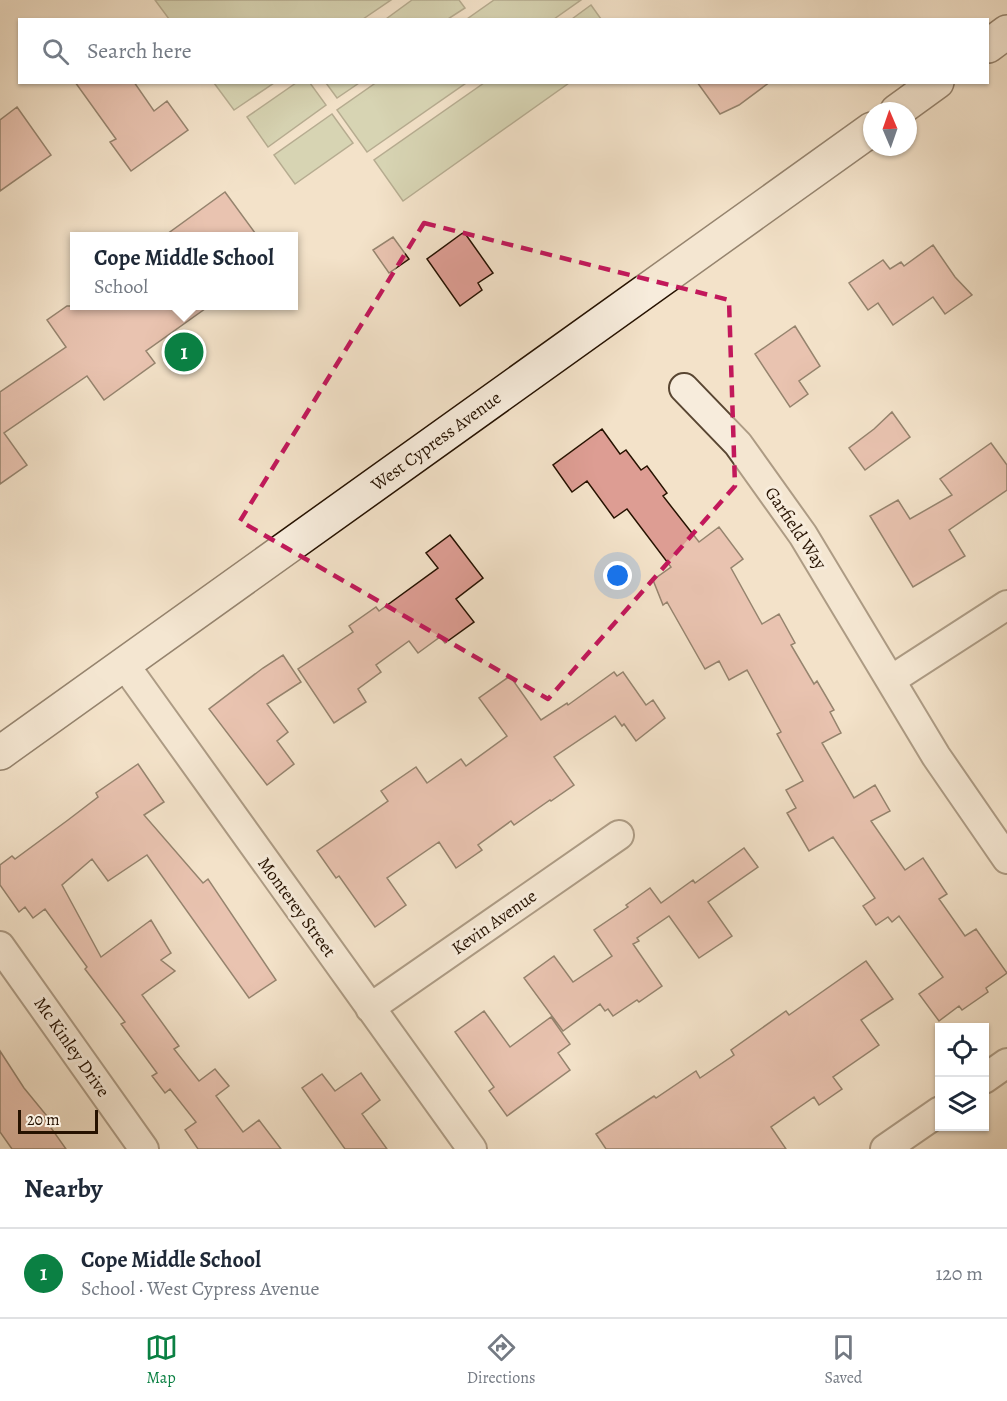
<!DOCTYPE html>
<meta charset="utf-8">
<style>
body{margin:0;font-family:Alegreya,serif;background:#f6f6f7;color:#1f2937}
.controls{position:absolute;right:18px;bottom:18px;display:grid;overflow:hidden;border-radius:0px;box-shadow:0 2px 4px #0004}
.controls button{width:54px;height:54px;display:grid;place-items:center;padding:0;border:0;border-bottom:2px solid #e0e1e3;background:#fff;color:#1f2937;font:30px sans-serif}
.compass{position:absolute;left:863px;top:102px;width:54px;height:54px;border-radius:50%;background:#fff;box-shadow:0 2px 4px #0004;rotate:358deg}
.scale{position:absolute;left:18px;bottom:15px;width:80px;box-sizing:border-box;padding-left:6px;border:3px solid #261200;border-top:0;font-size:16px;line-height:21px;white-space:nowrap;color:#261200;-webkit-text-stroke:4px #f7ecdc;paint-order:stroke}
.you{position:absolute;left:618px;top:576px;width:21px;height:21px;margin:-15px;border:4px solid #fff;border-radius:50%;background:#1a73e8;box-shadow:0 0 0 9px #1a73e833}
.badge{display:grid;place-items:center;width:39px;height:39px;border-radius:50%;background:#0b8043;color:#fff;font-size:20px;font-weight:700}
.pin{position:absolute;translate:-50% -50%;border:3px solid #fff;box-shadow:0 2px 6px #0006}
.popup{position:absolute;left:70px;top:232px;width:228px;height:78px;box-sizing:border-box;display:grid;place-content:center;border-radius:0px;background:#fff;filter:drop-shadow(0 2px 4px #0005);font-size:20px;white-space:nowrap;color:#747a83}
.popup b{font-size:22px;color:#1f2937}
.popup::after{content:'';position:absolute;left:50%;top:100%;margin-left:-12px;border:12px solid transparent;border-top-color:#fff}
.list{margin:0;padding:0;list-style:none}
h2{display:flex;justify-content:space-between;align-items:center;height:78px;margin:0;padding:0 24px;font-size:26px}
h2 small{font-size:20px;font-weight:400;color:#747a83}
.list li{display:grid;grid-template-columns:39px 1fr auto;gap:18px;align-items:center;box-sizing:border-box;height:90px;padding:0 24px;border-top:2px solid #e0e1e3}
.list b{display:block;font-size:22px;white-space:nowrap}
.list p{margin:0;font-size:20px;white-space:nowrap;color:#747a83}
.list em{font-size:20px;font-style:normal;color:#747a83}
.icon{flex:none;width:33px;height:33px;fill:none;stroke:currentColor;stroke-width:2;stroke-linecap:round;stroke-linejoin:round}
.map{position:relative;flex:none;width:1007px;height:1149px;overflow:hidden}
.search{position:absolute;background:#fff;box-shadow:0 2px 4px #0004;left:18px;right:18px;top:18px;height:66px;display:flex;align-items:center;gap:15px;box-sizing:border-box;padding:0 21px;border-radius:0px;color:#747a83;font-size:22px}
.sheet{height:168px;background:#fff}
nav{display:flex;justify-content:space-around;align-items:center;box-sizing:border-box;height:84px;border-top:2px solid #e0e1e3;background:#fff;font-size:16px;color:#747a83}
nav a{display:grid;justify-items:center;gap:3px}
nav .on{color:#0b8043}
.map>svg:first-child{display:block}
.green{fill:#b6c49a;stroke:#6e6b4d;stroke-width:1.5}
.building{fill:#dd9d93;stroke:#261200;stroke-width:1.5}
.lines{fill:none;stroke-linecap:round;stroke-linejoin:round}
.street-casing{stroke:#594632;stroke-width:32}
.secondary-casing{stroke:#261200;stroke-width:36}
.street{stroke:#f7ecdc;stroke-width:28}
.secondary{stroke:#f7ecdc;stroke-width:33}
.marked{fill:none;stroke:#c2185b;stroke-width:4.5;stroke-dasharray:12 8;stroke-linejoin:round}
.labels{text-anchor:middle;stroke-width:6;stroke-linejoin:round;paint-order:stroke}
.street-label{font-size:18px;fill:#261200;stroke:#f7ecdc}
</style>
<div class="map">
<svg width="1007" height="1149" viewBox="0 0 1007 1149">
<rect width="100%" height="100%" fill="#f3e2c9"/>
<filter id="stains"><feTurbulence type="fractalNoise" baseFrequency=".00333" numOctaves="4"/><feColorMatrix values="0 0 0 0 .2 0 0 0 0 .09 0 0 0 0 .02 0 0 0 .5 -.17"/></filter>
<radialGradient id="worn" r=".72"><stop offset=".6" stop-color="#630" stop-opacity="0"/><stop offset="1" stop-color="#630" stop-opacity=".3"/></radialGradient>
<path class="green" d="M155,0H391L363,19H169Z
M412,0H459L465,8L448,19H386Z
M494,0H581L554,19H467Z
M591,5L601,19H572Z
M377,82H466V83L367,152L337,110Z
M214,83H274L234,110Z
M296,83H310L326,105L268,147L247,117Z
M326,83H359L337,98Z
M484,83H569L403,201L374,160Z
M332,114L353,143L295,184L274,155Z"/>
<path class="building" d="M75,82H134L154,111L167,101L188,130L131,171L110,142L116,139Z
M697,82H770L739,105L720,114Z
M17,107L51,155L0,191V120Z
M225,192L258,237H163Z
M464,232L493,273L478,283L482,290L460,306L427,259Z
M393,237L409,259L389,273L373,250Z
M933,245L955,277L972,295L945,314L933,297L893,325L878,303L868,310L849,283L883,260L890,269L901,262L904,266Z
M67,306H209L146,351L155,363L104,400L87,376L4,433L27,465L0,484V392L66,347L47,320Z
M795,326L820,366L799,381L808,394L790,407L755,354Z
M892,412L910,437L865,470L849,448L874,429Z
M602,429L620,454L626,450L641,470L647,466L667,493L663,496L699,542L719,527L743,559L731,568L762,624L779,614L795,643L791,645L814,684L817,681L834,710L830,712L841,733L822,743L854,798L875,785L890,811L871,821L905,870L923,858L947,894L939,899L965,936L976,929L1007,973L986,988L988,992L962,1010L959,1006L939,1021L919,994L943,977L899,916L892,922L888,917L876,925L863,906L875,898L833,837L809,851L787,813L796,808L786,790L803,781L777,734L781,732L747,670L729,680L719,661L705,669L667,602L663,605L653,580L671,567L627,509L614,518L587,481L572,492L553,465Z
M991,443L1007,465V490L949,530L965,556L913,587L870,516L898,500L910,519L952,495L940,479Z
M450,535L483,578L456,599L474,622L445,643L440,637L418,653L409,641L376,665L381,672L358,689L366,702L334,723L298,669L353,632L349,626L376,607L379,611L438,568L426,553Z
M283,655L301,682L267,704L288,732L277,741L294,764L267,785L209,709L263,668Z
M614,672L617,676L623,672L646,705L653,700L665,718L636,741L624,724L622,726L615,716L554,757L574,785L551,801L550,800L514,825L511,821L478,845L482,850L456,868L439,842L387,878L406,905L375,927L339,876L336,878L317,851L388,801L381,791L416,767L427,783L461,759L466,766L507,736L479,698L510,676L541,720L567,703L568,705Z
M138,764L164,802L144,815L203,883L208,879L276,980L249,998L147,855L108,881L92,859L62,885L101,957L151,920L171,953L161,960L175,971L142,995L179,1046L174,1049L199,1081L215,1069L229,1086L216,1096L243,1132L259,1120L281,1149H198L185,1130L196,1122L170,1089L165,1093L152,1076L157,1073L121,1024L125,1022L85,969L87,967L45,909L33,918L25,907L19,912L0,885V865L12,856L15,859L68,820L98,797L96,793Z
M744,848L758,867L708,902L732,936L699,958L669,916L637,938L639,941L633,944L662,986L639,1002L637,1000L613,1016L608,1009L605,1011L600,1004L563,1031L524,978L554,956L573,982L612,956L594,930L628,907L626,905L650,888L661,903L693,880L695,883Z
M866,961L893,999L861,1020L879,1045L833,1077L842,1089L819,1105L814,1097L771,1127L786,1149H606L596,1134L654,1096L656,1098L696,1071L700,1078L734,1055L731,1050L786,1011L789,1015Z
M484,1011L510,1047L551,1017L570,1044L558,1053L570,1070L507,1116L489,1091L494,1087L455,1032Z
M0,1051L24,1088L47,1116L44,1118L66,1149H12L0,1132Z
M361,1073L380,1100L362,1114L387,1149H345L302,1088L322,1074L335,1091Z"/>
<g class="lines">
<g class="street-casing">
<path id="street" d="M684,388L738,444L803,535L936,756L1007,859
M124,664L472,1149
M891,680L1007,605
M0,946L144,1149
M370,1008L619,835
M984,1079L1007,1063
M885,1149L940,1111"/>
</g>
<g class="secondary-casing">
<path id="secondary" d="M988,46L1007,32
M897,111L937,82
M0,753L872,129"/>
</g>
<use href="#street" class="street"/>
<use href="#secondary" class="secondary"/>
</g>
<path d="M0 0H1007V1149H0ZM424,223L729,300L735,486L548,699L240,521Z" fill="#f3e2c9" fill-opacity=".55" fill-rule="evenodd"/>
<path class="marked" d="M424,223L729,300L735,486L548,699L240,521Z"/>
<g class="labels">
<g class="street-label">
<text transform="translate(436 441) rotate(-36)" y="6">West Cypress Avenue</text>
<text transform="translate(796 528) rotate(56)" y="6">Garfield Way</text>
<text transform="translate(297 907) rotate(54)" y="6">Monterey Street</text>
<text transform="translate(494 922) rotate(-35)" y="6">Kevin Avenue</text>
<text transform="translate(72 1047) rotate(55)" y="6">Mc Kinley Drive</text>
</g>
</g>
<rect width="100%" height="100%" filter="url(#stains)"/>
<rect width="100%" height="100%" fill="url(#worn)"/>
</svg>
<div class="controls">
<button><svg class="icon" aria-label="locate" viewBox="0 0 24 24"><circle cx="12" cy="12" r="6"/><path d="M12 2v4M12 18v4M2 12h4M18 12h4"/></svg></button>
<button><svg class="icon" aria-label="layers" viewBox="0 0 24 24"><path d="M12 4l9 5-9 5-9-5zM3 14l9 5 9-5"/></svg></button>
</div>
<svg class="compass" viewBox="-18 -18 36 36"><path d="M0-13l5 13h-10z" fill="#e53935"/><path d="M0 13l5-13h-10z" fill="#747a83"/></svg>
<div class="scale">20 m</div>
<div class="you"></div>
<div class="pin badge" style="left:184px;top:352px">1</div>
<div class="popup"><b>Cope Middle School</b>School</div>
<div class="search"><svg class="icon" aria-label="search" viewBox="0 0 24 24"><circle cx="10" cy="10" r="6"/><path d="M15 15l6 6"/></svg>Search here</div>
</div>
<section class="sheet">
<h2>Nearby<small></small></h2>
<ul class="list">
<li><span class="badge">1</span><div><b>Cope Middle School</b><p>School · West Cypress Avenue</p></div><em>120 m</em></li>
</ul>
</section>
<nav>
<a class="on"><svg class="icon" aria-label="map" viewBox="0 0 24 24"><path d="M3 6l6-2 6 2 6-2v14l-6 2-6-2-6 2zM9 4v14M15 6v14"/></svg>Map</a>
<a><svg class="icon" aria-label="directions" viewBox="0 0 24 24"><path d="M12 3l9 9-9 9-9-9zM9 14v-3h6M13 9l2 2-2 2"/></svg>Directions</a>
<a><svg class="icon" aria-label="saved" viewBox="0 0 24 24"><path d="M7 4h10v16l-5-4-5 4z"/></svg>Saved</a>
</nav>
